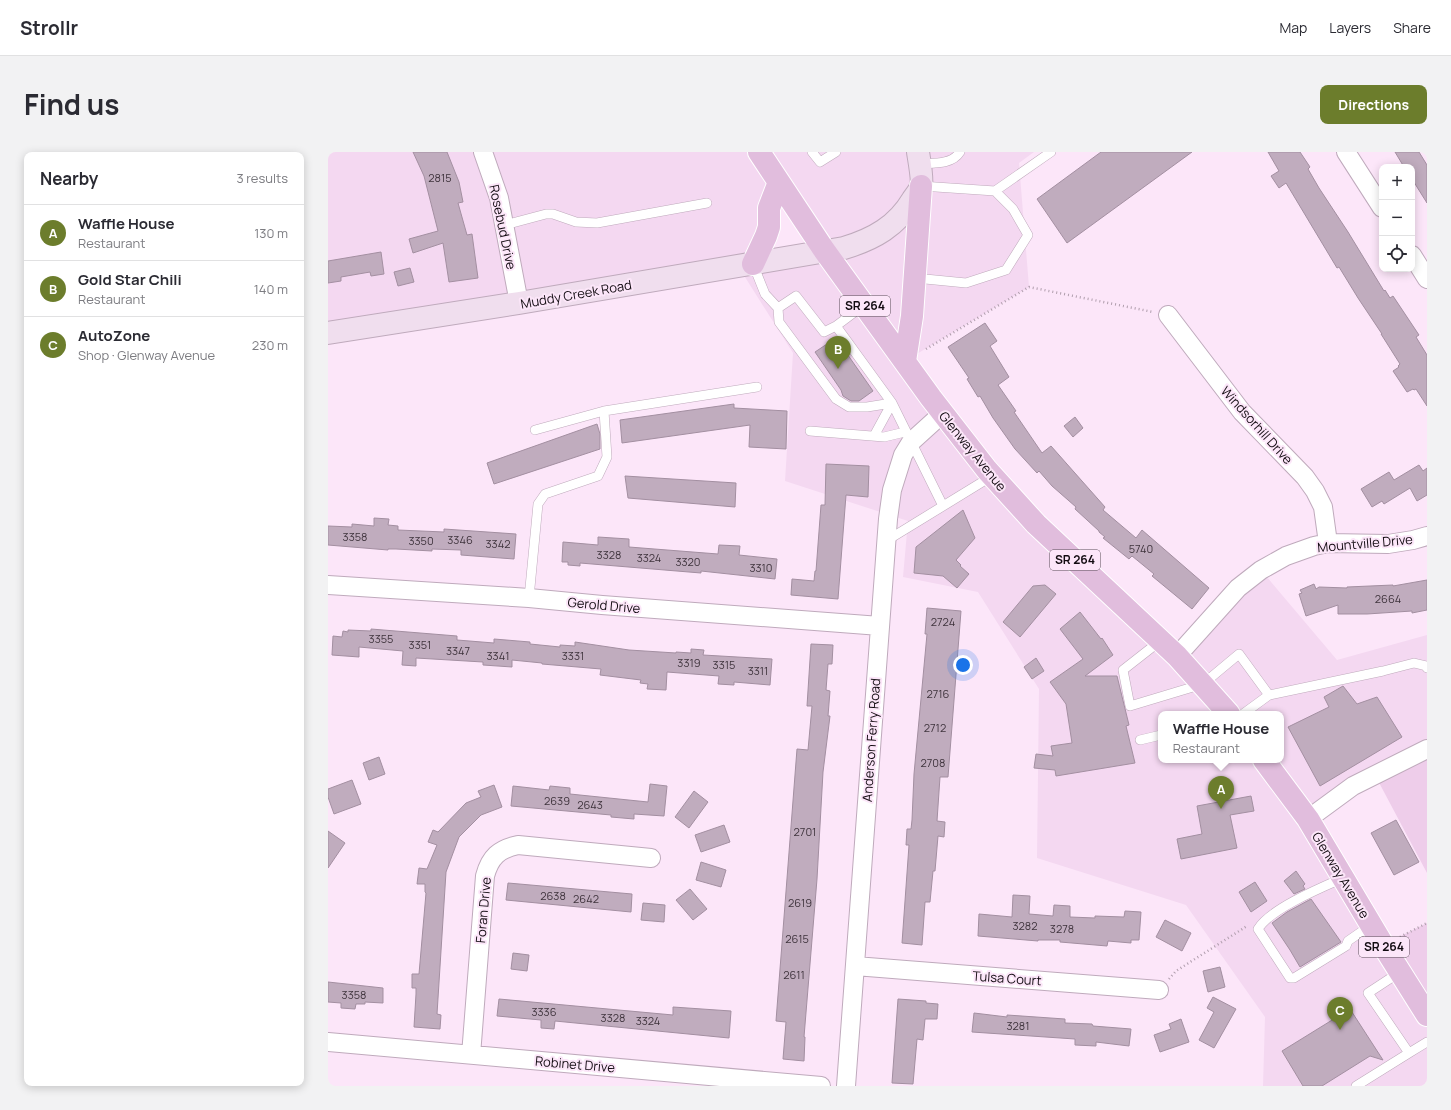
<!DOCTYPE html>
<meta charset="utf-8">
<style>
body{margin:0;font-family:Manrope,sans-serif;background:#f2f2f3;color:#2b2b33}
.controls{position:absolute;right:12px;top:12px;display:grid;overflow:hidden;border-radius:8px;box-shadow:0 2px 10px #0003}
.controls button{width:36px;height:36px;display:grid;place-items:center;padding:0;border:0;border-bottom:1px solid #e1e1e2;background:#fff;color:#2b2b33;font:20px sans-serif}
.you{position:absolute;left:635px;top:513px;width:14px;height:14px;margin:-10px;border:3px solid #fff;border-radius:50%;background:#1a73e8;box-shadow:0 0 0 6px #1a73e833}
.badge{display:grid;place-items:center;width:26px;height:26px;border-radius:50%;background:#6c7d2c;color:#fff;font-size:13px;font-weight:700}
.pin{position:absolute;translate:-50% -33px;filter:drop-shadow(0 1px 2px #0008)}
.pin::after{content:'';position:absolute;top:21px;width:14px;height:12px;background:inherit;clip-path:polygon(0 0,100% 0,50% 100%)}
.popup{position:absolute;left:830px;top:559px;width:126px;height:52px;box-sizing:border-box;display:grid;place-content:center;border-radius:8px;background:#fff;filter:drop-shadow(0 1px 3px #0005);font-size:13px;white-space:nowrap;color:#7c7c81}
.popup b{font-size:15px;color:#2b2b33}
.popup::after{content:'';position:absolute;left:50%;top:100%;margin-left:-8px;border:8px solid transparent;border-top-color:#fff}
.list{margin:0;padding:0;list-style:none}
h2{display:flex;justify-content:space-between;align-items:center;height:52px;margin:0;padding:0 16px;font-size:17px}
h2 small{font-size:13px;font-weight:400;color:#7c7c81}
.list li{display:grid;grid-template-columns:26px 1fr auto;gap:12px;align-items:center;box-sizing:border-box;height:56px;padding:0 16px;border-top:1px solid #e1e1e2}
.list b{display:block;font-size:15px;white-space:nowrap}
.list p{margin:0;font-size:13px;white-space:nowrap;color:#7c7c81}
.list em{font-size:13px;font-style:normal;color:#7c7c81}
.icon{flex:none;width:22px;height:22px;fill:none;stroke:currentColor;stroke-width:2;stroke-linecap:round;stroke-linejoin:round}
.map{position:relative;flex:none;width:1099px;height:934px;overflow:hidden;border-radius:8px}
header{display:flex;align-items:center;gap:24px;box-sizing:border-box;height:56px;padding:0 20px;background:#fff;border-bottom:1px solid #e1e1e2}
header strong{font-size:19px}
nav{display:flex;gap:22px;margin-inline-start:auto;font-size:14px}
.intro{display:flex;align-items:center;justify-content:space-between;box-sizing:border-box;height:96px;padding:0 24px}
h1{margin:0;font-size:28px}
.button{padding:10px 18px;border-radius:8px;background:#6c7d2c;color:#fff;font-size:14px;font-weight:700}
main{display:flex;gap:24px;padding:0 24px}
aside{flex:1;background:#fff;border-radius:8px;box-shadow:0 2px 10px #0003}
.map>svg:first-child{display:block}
.built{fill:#f4d8f1;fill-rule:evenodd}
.green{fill:#eecdea}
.building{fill:#c0acbe;stroke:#a38fa1}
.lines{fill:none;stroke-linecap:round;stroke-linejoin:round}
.lane-casing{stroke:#bfaabc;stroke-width:10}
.street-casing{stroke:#bfaabc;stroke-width:20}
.secondary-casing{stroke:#bfaabc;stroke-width:24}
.primary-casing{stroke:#fff;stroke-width:24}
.path{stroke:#b09ead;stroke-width:2.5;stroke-dasharray:1 3;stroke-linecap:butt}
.lane{stroke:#fff;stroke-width:9}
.street{stroke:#fff;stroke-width:18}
.secondary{stroke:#f0deee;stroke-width:22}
.primary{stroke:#e1bddd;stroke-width:22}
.labels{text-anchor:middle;stroke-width:4;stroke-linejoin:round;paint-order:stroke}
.number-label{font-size:11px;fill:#3e333c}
.shield{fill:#fce6f9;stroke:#584d57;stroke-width:1}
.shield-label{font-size:12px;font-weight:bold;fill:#120b11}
.street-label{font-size:13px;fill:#120b11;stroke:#fce6f9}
</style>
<header>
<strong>Strollr</strong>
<nav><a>Map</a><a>Layers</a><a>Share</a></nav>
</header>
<div class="intro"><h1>Find us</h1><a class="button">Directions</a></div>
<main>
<aside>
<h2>Nearby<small>3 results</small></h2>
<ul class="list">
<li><span class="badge">A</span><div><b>Waffle House</b><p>Restaurant</p></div><em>130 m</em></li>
<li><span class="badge">B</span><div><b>Gold Star Chili</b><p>Restaurant</p></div><em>140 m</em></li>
<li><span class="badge">C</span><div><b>AutoZone</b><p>Shop · Glenway Avenue</p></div><em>230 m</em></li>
</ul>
</aside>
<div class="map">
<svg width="1099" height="934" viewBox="0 0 1099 934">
<rect width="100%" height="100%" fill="#fce6f9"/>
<path class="built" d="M0,0H706L691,11L701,135L577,209L659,318L849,504L933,418L1009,508L1099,483V597L980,668L1099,863V934H935L937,865L858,753L709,706L711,537L650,440L575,425L580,369L457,329L465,201L410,114L0,181ZM451,30L496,98L426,111ZM833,562H953V608H833Z"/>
<path class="green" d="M1099,597V721L1047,623Z
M1099,771V863L1055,793Z"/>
<path class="building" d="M85,0H119L131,30L135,50L130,51L139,83L144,82L150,126L121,130L115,91L85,101L81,87L110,79L96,24Z
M773,0H864L739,91L709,47Z
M940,0H972L982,15L980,17L991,36L1020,80L1056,139L1057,138L1062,146L1065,144L1091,183L1088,185L1099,203V254L1088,237L1086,238L1085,237L1079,240L1065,219L1071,215L1070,214L1072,212L1053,182H1054L1030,146L1011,115L1009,116L958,31L951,36L943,24L951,19Z
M1067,0H1091L1099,13V51L1084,27V15H1076Z
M53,100L56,122L43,124L42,120L13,125V129L0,131V109Z
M82,116L86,130L70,134L66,120Z
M657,171L669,189L662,194L681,225L670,233L688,259L686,260L714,301L723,294L777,355L775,358L808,386L814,378L881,436L864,457L824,424L826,422L804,404L801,407L775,386L777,385L771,380V379L747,357L748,355L724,334L711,319L709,321L687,297L665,266L652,244L650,245L639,227L641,226L620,195Z
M508,186L545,239L531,249H523L515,244L513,238L487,200Z
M406,252V256L459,259L458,297L421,295L422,273L294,291L292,268Z
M747,265L755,276L745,285L736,274Z
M269,272L272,282V297L166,332L159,311Z
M498,312L541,314L540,345L518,343L510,447L463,443L464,427L486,429L487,419H488L493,353H497Z
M1091,313L1095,319L1099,316V343L1089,349L1082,336L1056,352L1054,349L1044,355L1033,337L1061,320L1066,328Z
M297,324L408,331L407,355L300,346Z
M635,358L647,386L628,408L633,413L632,414L641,422L629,436L615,424L586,421L588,395Z
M46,366L61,367L60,373L70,374V378L116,380V377L188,382L186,407L133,403V398L104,397V399L68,397H60V398L0,393V374L24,375V372L46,374Z
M270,385L301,387V395L390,402L391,393L412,394L411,403L449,407L447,427L373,419V421L252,411V414L240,413V410H234L235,390L270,393Z
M1099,428V458L1084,461V459L1039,462H1010V453L978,464L971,442L974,441L972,438L986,432L988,437L991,435L1019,436V435L1065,433V434Z
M717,433L728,442L692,485L675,470L705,434Z
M599,456L633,459L620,625H612L609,669L617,670L616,685L610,684L607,719H605L602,750H597L594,793L574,791L581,693H578L579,677H583L584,668L586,622L599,482H597Z
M752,460L773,487L774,486L785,503L757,524H789L801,573L798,574L807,611L728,624L727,618L706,616L708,602L725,604L723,594L744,591L738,552L722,530L755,507L732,477Z
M43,477L129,484V488L166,491V487L202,490V492L232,495V493L247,494V490L301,498L348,501V500L363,501V497L376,498L375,503L444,507L442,533L406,530V533L390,532L391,524L339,520L338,538L319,537L320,532L312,531L313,528L272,523L273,517L214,512V511L184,508V515L155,513V510L88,506V514L74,513L75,499L31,495V505L4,503L5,484L14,485L15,479L20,480V478L43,479Z
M483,492L505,493L504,512H500L498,538L502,539L500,564H502L495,620L489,727L476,885H477L476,909L455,907L458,870L448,869L469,597L480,598L484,554H479Z
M708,506L716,519L704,527L696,515Z
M1015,534L1029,552L1049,545L1074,585L992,634L960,575L1001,555L996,545Z
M51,605L57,622L41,628L35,611Z
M24,628L33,652L6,662L0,645V637Z
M322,632L339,634L336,664L306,662V667L283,665V663L183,654L185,634L221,638L222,634L242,636V642L320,650Z
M166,633L174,655L153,663L131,685L118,720L109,862L113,863L112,877L86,875L88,842V836H84V822H91L98,741L97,740V732H89L91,716L99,717L109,693L100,690L105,678L110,680L138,651L153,645L150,639Z
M366,639L380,650L361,676L347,665Z
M923,644L926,659L902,663L909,696L853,707L849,687L874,682L869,654Z
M1068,668L1091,710L1066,723L1043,681Z
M396,673L402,690L373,700L367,683Z
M0,679L17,691L0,716Z
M373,710L398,718L393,735L368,728Z
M968,719L977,732L975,734L977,737L966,742L956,729Z
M927,730L939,749L923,760L911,740Z
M180,731L304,742L303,760L178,748Z
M362,737L379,757L365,768L348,748Z
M685,743L702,744L701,762L725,764L726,753L742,754V765L767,766V764L796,765L797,759L813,760L811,788H803V791L780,789L779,794L732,790V788H710V789L650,784L651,762L684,765Z
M983,747L1013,790L972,815L962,798L944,771L959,760Z
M315,751L337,753L336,770L313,768Z
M837,768L863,781L854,799L828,785Z
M185,801L201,803L199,819L183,817Z
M892,815L897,835L880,840L875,819Z
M0,830L55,836V851L37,850V852H28L27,857L13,856V851L0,850Z
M885,845L908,857L886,896L871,888L886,860L879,856Z
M171,847L345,863V855L403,859L401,886L227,869L226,877L213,876V868L169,864Z
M570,847L598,849V851L610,852L609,867H597L595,888L589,887L585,932L564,931Z
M1022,857L1055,908L1042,904L994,934H975L954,899Z
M646,861L679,865V863L737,867V871L764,872L765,874L803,877L801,894L768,890V894L747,893V887L644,880Z
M853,867L861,890L832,900L826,883L843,877L841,872Z"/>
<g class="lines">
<g class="lane-casing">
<path id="lane" d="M484,0L492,10L508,0
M591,12C605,11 624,13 632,0
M667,39L723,0
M177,73L218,62H225L248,70L269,71L379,51
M425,112L437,142L450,156L468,144L496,180L508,174L564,251L546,284
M587,126L638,131L678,118L700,83L685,57L667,39L593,34
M450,156L451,170L508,247L521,255H539L564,251L615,354
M508,174L536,153
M207,278L276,259
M482,279L556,285L577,280
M558,389L664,324
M201,446L210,352L217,342L270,324L279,305L276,259L429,235
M832,489L795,518L802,554L875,532L911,502L941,543L915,562
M941,543L1055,519L1086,511L1098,514L1099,516
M812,588L833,583
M1015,726C992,736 942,757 930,777L962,826H966L1018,794L1020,789L1043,773
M1072,820L1040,841L1081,901L1099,890
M1028,934L1081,901"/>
</g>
<g class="street-casing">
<path id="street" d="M155,0L171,46L191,151
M1018,0L1054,56
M1084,103L1099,127
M840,163L914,260L977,325L987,339L995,355L1000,391
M0,433L201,446L274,453L552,474
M849,504L910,436L933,418L958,404L986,394L1000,391L1060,392L1085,388L1099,384
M980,667L1025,634L1099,597
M527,814L831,838
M0,890L493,934
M143,903L157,724C162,705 171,697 190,693L323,706
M518,934L560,367L564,338L575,303L583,290L615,261"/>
</g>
<g class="secondary-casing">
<path id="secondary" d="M0,181L191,151L516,96C546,87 569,74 585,47C588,43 592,38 593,34C595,28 591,7 590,0"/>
</g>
<g class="primary-casing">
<path id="primary" d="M431,0L496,98L603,246L659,318L708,372L849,504L901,562
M425,112L438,84L441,75V56L451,30
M577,209L584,164L593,34
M936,608L980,667L1055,793L1099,863"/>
</g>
<path class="path" d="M598,197L701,135L825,160
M1072,785L1099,771
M841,827L848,819L919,774"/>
<use href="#lane" class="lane"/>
<use href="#street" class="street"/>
<use href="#secondary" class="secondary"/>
<use href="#primary" class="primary"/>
</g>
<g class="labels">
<g class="number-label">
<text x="112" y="30">2815</text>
<text x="27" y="389">3358</text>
<text x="132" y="392">3346</text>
<text x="93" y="393">3350</text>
<text x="170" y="396">3342</text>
<text x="813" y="401">5740</text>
<text x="281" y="407">3328</text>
<text x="321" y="410">3324</text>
<text x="360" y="414">3320</text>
<text x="433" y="420">3310</text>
<text x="1060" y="451">2664</text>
<text x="615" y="474">2724</text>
<text x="53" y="491">3355</text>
<text x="92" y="497">3351</text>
<text x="130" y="503">3347</text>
<text x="170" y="508">3341</text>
<text x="245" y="508">3331</text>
<text x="361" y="515">3319</text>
<text x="396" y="517">3315</text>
<text x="430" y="523">3311</text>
<text x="610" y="546">2716</text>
<text x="607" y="580">2712</text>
<text x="605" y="615">2708</text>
<text x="229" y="653">2639</text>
<text x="262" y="657">2643</text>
<text x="477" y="684">2701</text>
<text x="225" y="748">2638</text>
<text x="258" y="751">2642</text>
<text x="472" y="755">2619</text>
<text x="697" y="778">3282</text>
<text x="734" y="781">3278</text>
<text x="469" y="791">2615</text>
<text x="466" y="827">2611</text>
<text x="26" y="847">3358</text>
<text x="216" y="864">3336</text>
<text x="285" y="870">3328</text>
<text x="320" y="873">3324</text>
<text x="690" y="878">3281</text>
</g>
<g class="shield">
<rect x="512" y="144" width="50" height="20" rx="3"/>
<rect x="722" y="398" width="50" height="20" rx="3"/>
<rect x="1031" y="785" width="50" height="20" rx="3"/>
</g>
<g class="shield-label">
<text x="537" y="158">SR 264</text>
<text x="747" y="412">SR 264</text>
<text x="1056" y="799">SR 264</text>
</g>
<g class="street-label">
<text transform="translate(175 75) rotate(78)" y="5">Rosebud Drive</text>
<text transform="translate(248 142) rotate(-10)" y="5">Muddy Creek Road</text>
<text transform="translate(929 273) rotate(48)" y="5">Windsorhill Drive</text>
<text transform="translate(645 299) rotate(51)" y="5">Glenway Avenue</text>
<text transform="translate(1037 391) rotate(-5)" y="5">Mountville Drive</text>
<text transform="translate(276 453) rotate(5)" y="5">Gerold Drive</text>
<text transform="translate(543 588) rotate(-86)" y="5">Anderson Ferry Road</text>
<text transform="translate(1013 723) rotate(59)" y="5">Glenway Avenue</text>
<text transform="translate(155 758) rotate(-85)" y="5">Foran Drive</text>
<text transform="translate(679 826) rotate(4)" y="5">Tulsa Court</text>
<text transform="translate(247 912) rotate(5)" y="5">Robinet Drive</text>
</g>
</g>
</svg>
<div class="controls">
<button>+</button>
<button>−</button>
<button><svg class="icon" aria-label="locate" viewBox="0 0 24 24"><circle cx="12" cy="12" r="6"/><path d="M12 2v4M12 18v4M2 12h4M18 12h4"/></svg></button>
</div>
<div class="you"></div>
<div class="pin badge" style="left:893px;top:657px">A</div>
<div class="popup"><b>Waffle House</b>Restaurant</div>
<div class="pin badge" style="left:510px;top:217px">B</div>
<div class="pin badge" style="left:1012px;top:878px">C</div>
</div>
</main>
